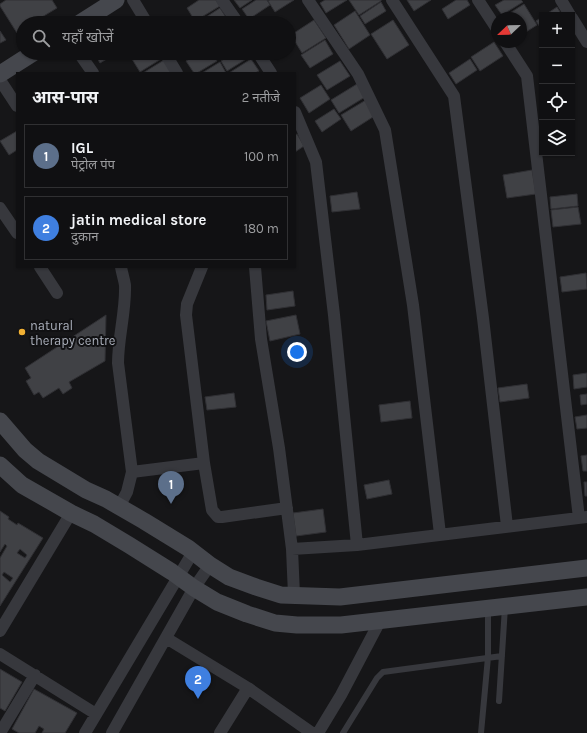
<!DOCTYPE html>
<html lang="hi">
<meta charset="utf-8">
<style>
body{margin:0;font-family:Karla,"Noto Sans Devanagari",sans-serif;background:#1e1e20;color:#f1f3f6}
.controls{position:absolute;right:12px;top:12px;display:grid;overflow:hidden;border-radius:0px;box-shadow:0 1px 3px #0004}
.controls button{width:36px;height:36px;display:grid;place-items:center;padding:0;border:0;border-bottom:1px solid #303032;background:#101012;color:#f1f3f6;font:20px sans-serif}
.compass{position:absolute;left:491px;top:12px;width:36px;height:36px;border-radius:50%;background:#101012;box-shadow:0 1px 3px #0004;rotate:247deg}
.you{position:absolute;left:297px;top:352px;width:14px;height:14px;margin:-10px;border:3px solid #fff;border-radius:50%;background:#1a73e8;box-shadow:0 0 0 6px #1a73e833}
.badge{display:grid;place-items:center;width:26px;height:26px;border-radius:50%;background:#ea580c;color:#fff;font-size:13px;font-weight:700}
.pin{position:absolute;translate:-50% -33px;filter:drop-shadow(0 1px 2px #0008)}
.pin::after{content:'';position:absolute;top:21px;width:14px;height:12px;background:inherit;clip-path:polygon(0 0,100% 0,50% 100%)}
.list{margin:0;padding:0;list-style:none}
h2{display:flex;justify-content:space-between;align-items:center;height:52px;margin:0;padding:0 16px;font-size:17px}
h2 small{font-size:13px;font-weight:400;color:#9c9d9f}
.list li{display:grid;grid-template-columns:26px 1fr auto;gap:12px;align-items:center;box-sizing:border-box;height:64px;margin:0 8px 8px;padding:0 8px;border:1px solid #303032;border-radius:0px}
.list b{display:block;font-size:15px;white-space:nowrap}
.list p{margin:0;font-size:13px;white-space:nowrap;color:#9c9d9f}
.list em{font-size:13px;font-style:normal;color:#9c9d9f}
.icon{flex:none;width:22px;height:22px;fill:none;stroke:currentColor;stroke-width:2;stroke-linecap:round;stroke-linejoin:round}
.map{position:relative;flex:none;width:587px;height:733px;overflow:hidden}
.search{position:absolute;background:#101012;box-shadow:0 1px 3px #0004;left:16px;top:16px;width:280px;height:44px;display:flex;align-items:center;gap:10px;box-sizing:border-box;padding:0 14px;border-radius:22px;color:#9c9d9f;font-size:15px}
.panel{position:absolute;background:#101012;box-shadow:0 1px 3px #0004;left:16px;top:72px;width:280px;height:196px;border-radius:0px}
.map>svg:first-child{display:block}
.building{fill:#404145;stroke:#303034;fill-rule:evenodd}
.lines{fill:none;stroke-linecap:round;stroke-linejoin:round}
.lane{stroke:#37383d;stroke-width:6}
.street{stroke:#37383d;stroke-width:12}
.secondary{stroke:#45474d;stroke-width:17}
.poi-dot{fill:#f2b134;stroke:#111113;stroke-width:1.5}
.labels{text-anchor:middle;stroke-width:4;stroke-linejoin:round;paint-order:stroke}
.poi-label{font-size:13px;fill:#a8adb8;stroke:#111113;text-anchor:start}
</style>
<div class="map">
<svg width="587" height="733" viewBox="0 0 587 733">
<rect width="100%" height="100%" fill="#161618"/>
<path class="building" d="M6,0H52L57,8L32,23H23V29L17,33L0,6V4Z
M199,0H216L220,6L195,21L187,8Z
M234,0H252L240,8Z
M256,0H267L270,5L249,19L242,9Z
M270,0H294L275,12L268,1Z
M325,0H347L326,13L320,3Z
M349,0H381V1L359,15Z
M407,0H431L414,11Z
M456,0H467L470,5L448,19L442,9Z
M504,0H521L523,2L502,15L495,5Z
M381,2L386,11L365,24L360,16Z
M524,4L537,25L521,35V18H502Z
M557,7L562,15H545Z
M220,8L227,19L220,23H197Z
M355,11L370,35L349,49L334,25Z
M542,17V30L536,21Z
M314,20L326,38L302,53L291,35Z
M393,20L409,45L387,59L371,34Z
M0,31L6,40L0,43Z
M325,40L333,54L310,68L301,55Z
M494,42L503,56L480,71L471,57Z
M94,53H117L100,63Z
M142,53H157L161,59L140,72L132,59Z
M198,53H212L217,61L197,73H194L186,61Z
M216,53H230L220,59Z
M234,53H249L251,56L227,71L221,61Z
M251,59L259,71L255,73H229Z
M470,59L477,70L456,84L449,73Z
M164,60L172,73H143Z
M340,61L350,76L327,90L317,75Z
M220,62L226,73H202Z
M357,84L365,97L339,113L331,100Z
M321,85L330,99L309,113L300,98Z
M366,100L376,115L351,131L341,115Z
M334,109L341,119L322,132L315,121Z
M17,131V150L9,155L0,141Z
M297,134L304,146L295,152V135Z
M532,170L536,194L507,198L503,175Z
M357,192L360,209L332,212L330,196Z
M577,194L578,206L551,209L550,197Z
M578,207L581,224L553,227L551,210Z
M586,273L587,289L562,292L560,277Z
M293,291L295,306L267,310L266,295Z
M106,315L105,361L69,382L72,388L63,394L59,388L43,398L39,392L34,395L26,381L31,378L25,368Z
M296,315L300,334L270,341L266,321Z
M587,373V387L574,389L573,375Z
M527,384L529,398L500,402L498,388Z
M234,393L236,407L207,410L205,397Z
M587,394V404L581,405L580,395Z
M410,401L412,418L381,422L379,405Z
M587,415V428L577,429L575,417Z
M587,455V471H583L581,456Z
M389,480L392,494L367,499L364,485Z
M584,482H587V496H585Z
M323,509L326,532L296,536L293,513Z
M0,511L9,517L8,519L17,525L18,523L43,538L0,606V558L7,546L5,544L0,552ZM20,549L27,555L25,558L17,553ZM4,572L13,578L10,582L2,575Z
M0,669L22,682L5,711L0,708Z
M34,689L77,713L65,733H42L44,729L39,726L35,733H19L12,729Z"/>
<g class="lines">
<path class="lane" d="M499,701L505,607
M343,733L377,678L383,672L502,656
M481,733L488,657V609"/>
<path class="street" d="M133,0L147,23
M222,0L238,23
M308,0L358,74L385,130L413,305L440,534
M392,0L454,96L483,318L507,526
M478,0L497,29
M561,0L570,15
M572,18L587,42
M505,42L527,76L579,518
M79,53L93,73
M165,53L177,73
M258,53L271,73
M0,80L17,106
M295,112L316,162L334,315L357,545
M0,208L17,233
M40,267L57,293
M202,267L187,304L186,315L204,463L212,510L218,517H222L287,508
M255,267L261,339L279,448L292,549L357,545L587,517
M132,472L204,463
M119,507L127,492L132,472L118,363C118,337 126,311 125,285C124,279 122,273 121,267
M292,549L294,595
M0,631L71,513
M166,638L248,688L312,733
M0,654L96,714
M0,733L35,675
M85,733L193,552
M112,733L194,588L210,565
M220,733L248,688
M318,733L341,695L380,621"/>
<path class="secondary" d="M80,23L116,0
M0,74L33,53
M0,421L25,450L38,461L86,490L106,499L144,521L188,548L210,565L229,577L256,587L281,595L340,597L587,568
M0,465L22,485L71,513L94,524L129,545L172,572L194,588L217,602L247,614L275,623L297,625H341L587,597"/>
</g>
<circle class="poi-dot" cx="22" cy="332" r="4"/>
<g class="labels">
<g class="poi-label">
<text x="30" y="330">natural<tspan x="30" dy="15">therapy centre</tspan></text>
</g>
</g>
</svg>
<div class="controls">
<button>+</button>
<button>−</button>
<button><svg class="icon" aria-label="locate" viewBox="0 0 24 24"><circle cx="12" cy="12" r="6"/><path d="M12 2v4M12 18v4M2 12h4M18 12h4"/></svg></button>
<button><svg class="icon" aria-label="layers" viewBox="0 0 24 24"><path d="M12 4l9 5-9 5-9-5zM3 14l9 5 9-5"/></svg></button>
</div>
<svg class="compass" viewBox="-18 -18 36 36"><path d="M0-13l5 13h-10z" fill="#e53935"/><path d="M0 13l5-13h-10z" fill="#9c9d9f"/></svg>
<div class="you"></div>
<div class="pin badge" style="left:171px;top:504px;background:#5c6f8a">1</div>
<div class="pin badge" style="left:198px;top:699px;background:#3f7fe0">2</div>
<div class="search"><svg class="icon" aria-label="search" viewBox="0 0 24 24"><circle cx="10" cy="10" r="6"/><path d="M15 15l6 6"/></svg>यहाँ खोजें</div>
<section class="panel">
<h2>आस-पास<small>2 नतीजे</small></h2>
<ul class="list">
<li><span class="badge" style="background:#5c6f8a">1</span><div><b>IGL</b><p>पेट्रोल पंप</p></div><em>100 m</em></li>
<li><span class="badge" style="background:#3f7fe0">2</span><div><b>jatin medical store</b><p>दुकान</p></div><em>180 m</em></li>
</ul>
</section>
</div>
